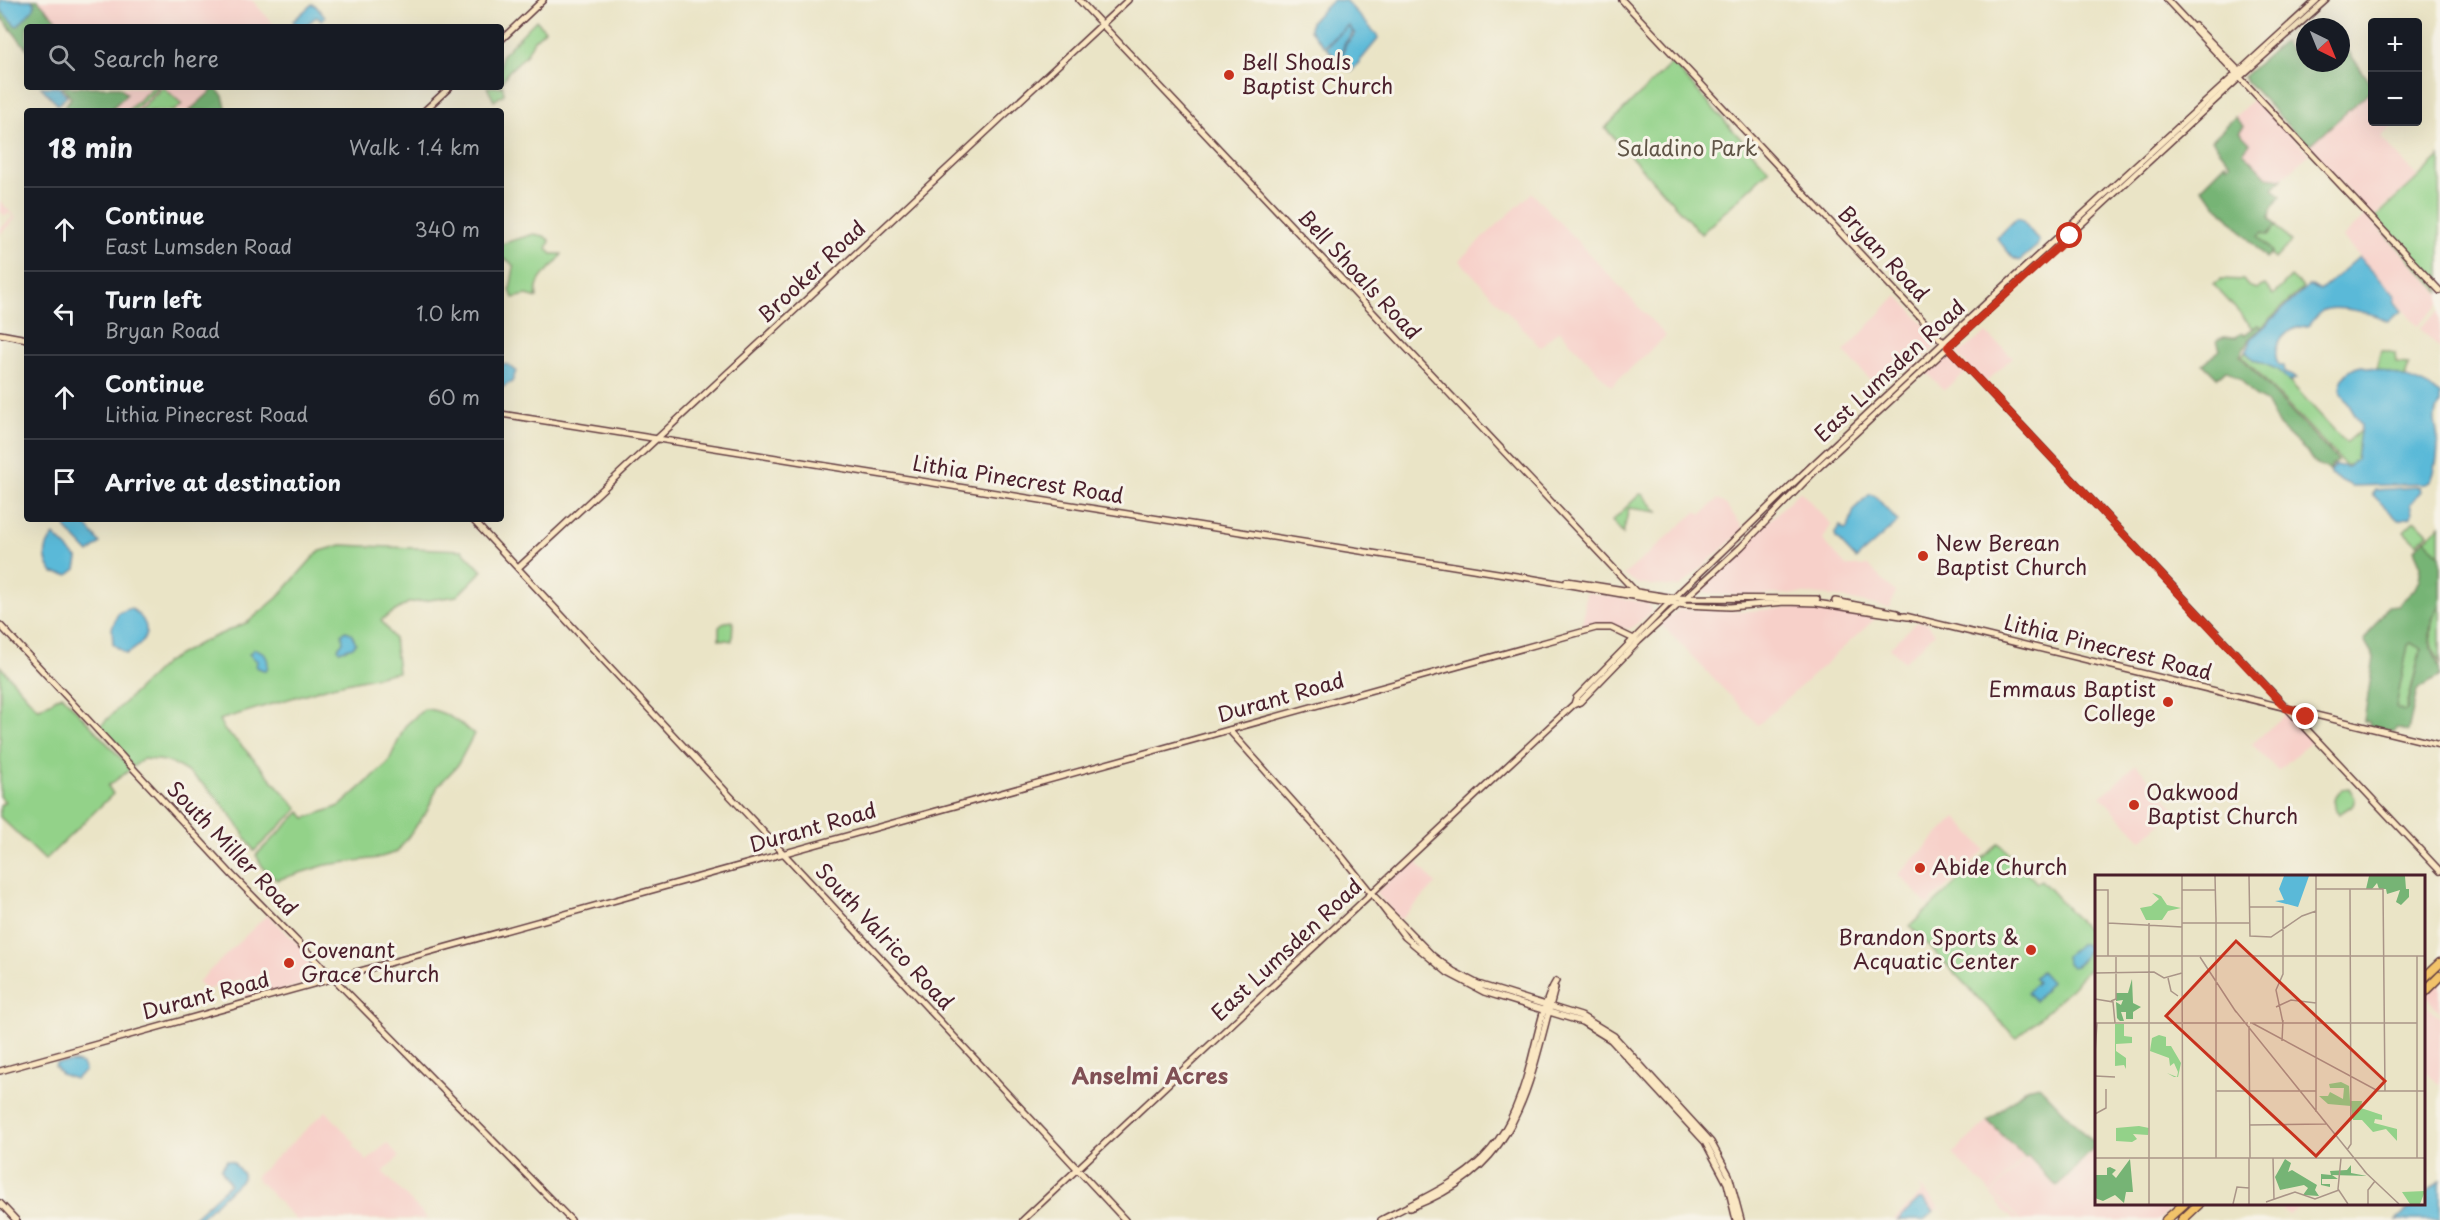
<!DOCTYPE html>
<meta charset="utf-8">
<style>
body{margin:0;font-family:"Playpen Sans",sans-serif;background:#242831;color:#f1f3f6}
.controls{position:absolute;right:18px;top:18px;display:grid;overflow:hidden;border-radius:6px;box-shadow:0 6px 24px #0002}
.controls button{width:54px;height:54px;display:grid;place-items:center;padding:0;border:0;border-bottom:2px solid #363941;background:#171b24;color:#f1f3f6;font:30px sans-serif}
.compass{position:absolute;left:2296px;top:18px;width:54px;height:54px;border-radius:50%;background:#171b24;box-shadow:0 6px 24px #0002;rotate:137deg}
.stop{position:absolute;width:18px;height:18px;margin:-14px;border:4px solid #c8321e;border-radius:50%;background:#fff}
.stop.end{background:#c8321e;border-color:#fff;box-shadow:0 2px 6px #0008}
.list{margin:0;padding:0;list-style:none}
h2{display:flex;justify-content:space-between;align-items:center;height:78px;margin:0;padding:0 24px;font-size:26px}
h2 small{font-size:20px;font-weight:400;color:#9ea1a6}
.list li{display:grid;grid-template-columns:39px 1fr auto;gap:18px;align-items:center;box-sizing:border-box;height:84px;padding:0 24px;border-top:2px solid #363941}
.list b{display:block;font-size:22px;white-space:nowrap}
.list p{margin:0;font-size:20px;white-space:nowrap;color:#9ea1a6}
.list em{font-size:20px;font-style:normal;color:#9ea1a6}
.icon{flex:none;width:33px;height:33px;fill:none;stroke:currentColor;stroke-width:2;stroke-linecap:round;stroke-linejoin:round}
.map{position:relative;flex:none;width:2440px;height:1220px;overflow:hidden}
.search{position:absolute;background:#171b24;box-shadow:0 6px 24px #0002;left:24px;top:24px;width:480px;height:66px;display:flex;align-items:center;gap:15px;box-sizing:border-box;padding:0 21px;border-radius:6px;color:#9ea1a6;font-size:22px}
.panel{position:absolute;background:#171b24;box-shadow:0 6px 24px #0002;left:24px;top:108px;width:480px;height:414px;border-radius:6px}
.map>svg:first-child{display:block}
.built{fill:#f7d0c9}
.green{fill:#93d289;stroke:#6e785a;stroke-width:1.5}
.forest{fill:#76b475;stroke:#606a50;stroke-width:1.5;fill-rule:evenodd}
.water{fill:#5ab9d8;stroke:#526c82;stroke-width:1.5}
.lines{fill:none;stroke-linecap:round;stroke-linejoin:round}
.secondary-casing{stroke:#623d42;stroke-width:8}
.highway-casing{stroke:#623d42;stroke-width:11}
.secondary{stroke:#fae7c3;stroke-width:5}
.highway{stroke:#f2c36a;stroke-width:8}
.route{stroke:#c8321e;stroke-width:8}
.poi-dot{fill:#c8321e;stroke:#f7f3e8;stroke-width:2}
.labels{text-anchor:middle;stroke-width:6;stroke-linejoin:round;paint-order:stroke}
.poi-label{font-size:21px;fill:#4a1f2b;stroke:#f7f3e8;text-anchor:start}
.park-label{font-size:21px;fill:#605547;stroke:#f7f3e8}
.street-label{font-size:21px;fill:#4a1f2b;stroke:#f7f3e8}
.neighbourhood-label{font-size:22px;font-weight:bold;fill:#805055;stroke:#f7f3e8}
.inset-road{fill:none;stroke:#aa9588;stroke-width:1.5}
.view{fill:#c8321e;fill-opacity:0.15;stroke:#c8321e;stroke-width:3}
.inset-edge{fill:none;stroke:#4a1f2b;stroke-width:3}
</style>
<div class="map">
<svg width="2440" height="1220" viewBox="0 0 2440 1220">
<rect width="100%" height="100%" fill="#f7f3e8"/>
<filter id="ink" filterUnits="userSpaceOnUse"><feTurbulence type="fractalNoise" baseFrequency=".0167" numOctaves="2"/><feDisplacementMap in="SourceGraphic" scale="12" xChannelSelector="R" yChannelSelector="G"/><feConvolveMatrix kernelMatrix="1 2 1 2 8 2 1 2 1" color-interpolation-filters="sRGB"/></filter>
<filter id="wash" filterUnits="userSpaceOnUse"><feTurbulence type="fractalNoise" baseFrequency=".008" numOctaves="4" result="noise"/><feDisplacementMap in="SourceGraphic" scale="24" xChannelSelector="R" yChannelSelector="G"/><feGaussianBlur stdDeviation="1.35" result="paint"/><feColorMatrix in="noise" values="0 0 0 0 0 0 0 0 0 0 0 0 0 0 0 0 0 1.4 0 .05"/><feComposite in="paint" operator="in"/></filter>
<g filter="url(#wash)">
<rect width="100%" height="100%" fill="#eae4c6"/>
<path class="built" d="M38,0H252L276,27H63Z
M120,87H215L188,111H109L127,95Z
M2372,89V122H2397L2381,137L2417,177L2373,217L2308,147Z
M2256,96L2309,154L2282,179L2267,177L2243,151L2239,132L2244,126L2235,117Z
M1532,193L1666,336L1611,386L1559,330L1540,347L1459,260Z
M0,201L16,218L0,234V229L13,217L9,213L5,216L0,211Z
M2366,215L2440,294V304L2417,326L2396,301V294L2342,238Z
M1897,295L1941,342L1911,370L1897,361L1871,381L1844,352Z
M2440,310V349L2420,328Z
M1986,333L2013,357L1984,384L1957,354Z
M1948,349L1968,371L1944,390L1925,371Z
M1800,491L1831,524L1823,540L1846,566H1868L1895,592L1890,608L1833,596L1805,594L1725,595L1700,592V587Z
M1718,499L1726,505L1744,529L1680,587L1639,584L1624,575L1697,511L1701,515Z
M1586,592L1648,603L1652,612L1630,629L1604,625L1582,630Z
M1799,607L1847,610L1877,617L1758,725L1661,624L1679,609L1746,611Z
M1918,621L1927,623L1935,633L1904,662L1890,647Z
M2288,712L2313,739L2278,771L2252,744Z
M2136,764L2176,810L2142,840L2101,797Z
M1956,817L1985,850L1927,905L1899,874Z
M1414,857L1419,861L1418,864L1436,884L1400,920L1376,893Z
M268,914L330,977L245,1001L241,979L206,990L198,982Z
M2440,979V1012L2424,995Z
M2424,1003L2440,1018V1085L2424,1069Z
M326,1111L355,1143L353,1146L367,1161L387,1143L399,1157L383,1172L428,1219L296,1220L255,1177Z
M1988,1121L2025,1157L1992,1192L2018,1220H2014L2004,1211L1986,1187L1952,1154Z
M2095,1150L2096,1152V1204H2164L2168,1210L2166,1214L2160,1220H2020L1993,1192L2027,1157L2057,1189Z
M1920,1186L1951,1220L1939,1208L1934,1211L1922,1200L1914,1203L1898,1220H1894L1922,1192Z
M2278,1204H2302L2289,1215Z"/>
<path class="green" d="M536,20L545,30L534,40L526,55L508,72L502,82L504,94L494,101L487,87H501V56Z
M1672,63L1769,170L1701,234L1605,128Z
M153,87H159L133,111H127Z
M163,87L182,104L174,111H138Z
M2440,157V291L2373,220Z
M2276,226L2291,242L2275,259L2270,254L2272,252L2258,236L2263,232L2268,235Z
M534,234L544,236L550,241L547,249L552,254H562C553,271 533,275 537,298L527,295L513,298L510,290L514,267L509,261L501,258V244Z
M2291,277L2303,288L2261,328L2258,325L2253,328L2213,284L2221,279L2243,280L2248,286L2256,289L2265,285L2273,295Z
M2381,350L2395,353L2396,363L2409,364L2405,378L2376,369Z
M2246,352L2253,359L2279,370L2346,443L2361,430L2356,459L2351,465H2345L2242,356Z
M1640,494L1643,495L1658,512L1629,508L1623,534L1612,521Z
M2415,520L2428,533L2417,544L2404,531Z
M2440,525V555L2425,539Z
M341,545L462,550L482,571L457,596L408,603L381,620L394,639L398,672L332,686L219,720L225,731L241,745L298,809L254,851C234,817 209,780 171,763C164,759 152,760 143,759L133,767L99,727L166,662L200,643L248,622L277,598L318,552Z
M2440,607V663C2430,645 2429,632 2435,611Z
M733,621L732,641L719,639V627L725,622Z
M2411,643L2421,648L2406,710L2404,712L2396,707L2408,645Z
M0,666L38,709L62,695L131,769L108,786L113,794L45,860L0,817V805L5,802L0,796Z
M424,709C443,709 460,723 474,734L457,766L438,786L427,811L397,852L378,858L326,865L277,880L265,871L256,855L300,812L306,818L340,806L388,763L405,726Z
M2349,788L2355,798L2353,805L2339,814L2336,811L2334,800L2342,789Z
M1999,843L2037,883L2041,880L2096,939V962L2053,1006L2016,1038L1910,926Z"/>
<path class="forest" d="M0,0H38L63,27H27V49L0,16Z
M2341,41L2372,85V89L2308,147L2243,77L2283,42L2304,66L2308,63H2341Z
M62,87H120L127,94L109,111H68L64,107L71,98Z
M215,88L223,96L227,111H189Z
M2235,117L2244,126L2239,132L2250,143L2243,152L2267,177L2282,179L2273,188L2281,196L2271,209L2270,218L2276,226L2267,235L2263,232L2258,236L2272,252L2266,258L2201,188L2226,163L2228,166L2231,164L2212,140Z
M2258,325L2261,328L2249,339L2240,356L2338,461L2331,466L2329,472L2326,468L2313,462L2307,452L2279,426L2266,402L2256,397L2241,380L2226,370L2217,378L2203,364L2220,350L2217,340L2224,337H2236L2242,333L2244,335Z
M2425,539L2440,555V607C2430,615 2428,636 2432,648C2435,659 2440,664 2440,676L2417,690L2408,731L2396,728L2394,732L2370,726L2369,722L2364,721L2374,657L2364,640L2388,606L2398,605L2414,590L2419,580L2421,566L2414,550ZM2411,643L2421,649L2407,710L2404,711L2396,707L2408,645Z
M2038,1085L2096,1145V1150L2093,1149L2057,1187L2028,1156L2025,1157L1988,1121L2027,1088Z"/>
<path class="water" d="M0,0H31L35,4L34,8L18,26L15,25L0,9Z
M1333,0H1345L1377,35L1378,39L1351,72L1341,65L1345,45L1355,34L1348,25L1324,46L1310,30L1311,21Z
M312,4L315,5L325,17L322,20L316,17L304,27H296L293,21Z
M1348,26L1353,33L1344,44L1340,63L1326,47Z
M41,87H59L67,96L58,105Z
M2017,218L2022,220L2039,241L2037,246L2019,261L2013,258L1997,238Z
M2359,257L2395,295V302L2402,311L2387,321C2376,313 2334,304 2322,311C2316,315 2312,321 2308,326C2290,326 2269,343 2278,364L2284,366L2285,373L2296,378L2289,382L2279,370L2253,359L2246,352L2250,340L2308,286H2312L2320,291Z
M501,364L509,365L516,371L512,382L501,388Z
M2362,366C2388,372 2418,379 2440,394V404C2430,416 2438,429 2438,443C2438,456 2436,469 2431,481L2426,484L2352,486L2330,475V471L2335,465L2348,467L2356,459L2361,425L2340,390C2340,377 2350,368 2362,366Z
M2416,487L2420,488L2421,491L2410,504L2412,513L2411,517L2398,520L2372,494L2375,490Z
M1870,494L1875,496L1898,522L1856,559L1836,538L1835,533L1840,526L1844,530L1848,529L1854,509Z
M68,519H81L100,543L89,553L67,530L64,523Z
M54,535L78,559L76,569L68,575L53,573C43,560 43,547 54,535Z
M131,608C153,624 151,641 126,654L113,644L112,628L118,613Z
M346,631L351,633L356,643L353,647L339,651L338,648L343,642L342,633Z
M254,649C265,650 271,661 266,671L256,667L257,661L249,654Z
M2080,944H2085L2090,948L2076,966L2072,967L2067,962L2066,956Z
M2041,971L2051,982L2035,1001L2027,992L2038,982L2034,978Z
M75,1062L82,1064L85,1071L75,1079L61,1074L55,1066L56,1063Z
M227,1160L233,1162L243,1174V1178L198,1220H191L230,1184L221,1169Z
M2440,1180V1220H2396L2414,1204H2424V1195Z
M1919,1200H1923L1934,1211L1924,1220H1898Z"/>
</g>
<g filter="url(#ink)">
<g class="lines">
<g class="secondary-casing">
<path id="secondary" d="M1079,0L1636,592
M1622,0L2440,871
M2167,0L2440,291
M2195,26L2239,71
M501,40L543,0
M424,111L450,87
M0,334L27,339
M501,414L1529,578L1685,605L1730,607L1785,602L1816,603L1908,617
M472,519L1125,1220
M518,568L1128,0
M1567,581L1675,598L1817,599
M1835,601L1897,613
M1905,616L2440,745
M0,625L232,875L571,1220
M1574,704L1576,698L1682,590L1806,471L1999,291L2317,0
M1229,730L1339,853L1372,894L1433,956L1453,971L1478,984L1581,1016L1614,1036L1711,1142L1729,1175L1741,1220
M1373,895L1405,937L1448,973L1484,992L1582,1022L1611,1040L1705,1142L1727,1183L1736,1220
M0,1071L1596,628H1611L1634,639
M0,1203L16,1220
M1410,1208C1521,1165 1527,1090 1555,988
M1023,1220L1505,768L1573,705L1580,702L1639,641L1741,547L1819,467L2240,77L2326,0
M1381,1220C1466,1176 1504,1164 1530,1064C1536,1042 1544,999 1556,981"/>
</g>
<g class="highway-casing">
<path id="highway" d="M2424,978L2440,963
M2424,992L2440,976
M2166,1220L2184,1204
M2182,1220L2199,1204"/>
</g>
<use href="#secondary" class="secondary"/>
<use href="#highway" class="highway"/>
</g>
</g>
<g class="lines" filter="url(#ink)">
<path class="route" d="M2070,236L1948,347L2286,708L2310,714L2306,717"/>
</g>
<g class="poi-dot">
<circle cx="1229" cy="75" r="6"/>
<circle cx="1923" cy="556" r="6"/>
<circle cx="2168" cy="702" r="6"/>
<circle cx="2134" cy="805" r="6"/>
<circle cx="1920" cy="868" r="6"/>
<circle cx="2031" cy="950" r="6"/>
<circle cx="289" cy="963" r="6"/>
</g>
<g class="labels">
<g class="poi-label">
<text x="1241" y="70">Bell Shoals<tspan x="1241" dy="24">Baptist Church</tspan></text>
<text x="1935" y="551">New Berean<tspan x="1935" dy="24">Baptist Church</tspan></text>
<text x="2156" y="697" text-anchor="end">Emmaus Baptist<tspan x="2156" dy="24">College</tspan></text>
<text x="2146" y="800">Oakwood<tspan x="2146" dy="24">Baptist Church</tspan></text>
<text x="1932" y="875">Abide Church</text>
<text x="2019" y="945" text-anchor="end">Brandon Sports &amp;<tspan x="2019" dy="24">Acquatic Center</tspan></text>
<text x="301" y="958">Covenant<tspan x="301" dy="24">Grace Church</tspan></text>
</g>
<g class="park-label">
<text x="1687" y="156">Saladino Park</text>
</g>
<g class="street-label">
<text transform="translate(1883 254) rotate(47)" y="7">Bryan Road</text>
<text transform="translate(812 272) rotate(-43)" y="7">Brooker Road</text>
<text transform="translate(1359 275) rotate(47)" y="7">Bell Shoals Road</text>
<text transform="translate(1890 371) rotate(-43)" y="7">East Lumsden Road</text>
<text transform="translate(1018 480) rotate(9)" y="7">Lithia Pinecrest Road</text>
<text transform="translate(2108 648) rotate(14)" y="7">Lithia Pinecrest Road</text>
<text transform="translate(1281 698) rotate(-16)" y="7">Durant Road</text>
<text transform="translate(813 828) rotate(-16)" y="7">Durant Road</text>
<text transform="translate(232 849) rotate(46)" y="7">South Miller Road</text>
<text transform="translate(884 937) rotate(47)" y="7">South Valrico Road</text>
<text transform="translate(1287 950) rotate(-43)" y="7">East Lumsden Road</text>
<text transform="translate(206 996) rotate(-15)" y="7">Durant Road</text>
</g>
<g class="neighbourhood-label">
<text x="1150" y="1084">Anselmi Acres</text>
</g>
</g>
<g transform="translate(2095 875)">
<rect width="330" height="330" fill="#eae4c6"/>
<path d="M57,18L61,19L66,21L72,30L86,33L73,36L67,45H51L45,33L56,31L64,24ZM20,149H29V161L37,162V168L21,169V176L31,183V194L29,190L20,191ZM64,160L71,162V171H76L86,188L83,202H79L72,198L82,202L83,197L79,188L75,191L74,183L55,176L57,163ZM246,207L254,211L255,226H267L266,233L287,240V245L280,244L279,248L302,254V266L291,254L278,257L267,245H258L256,231L233,229L224,221H233L235,217L248,224L249,213H235L234,209ZM44,251L54,253L53,260L38,259L42,264L37,267L21,266V253ZM330,316L325,329H315L307,317Z" fill="#93d289"/>
<path d="M310,1L311,14H318H314V22L306,30L301,27L305,15L292,19L291,14H284L282,8L277,14H271L274,1ZM37,104L38,128L46,132L38,137V144H31V137H26L29,146H25L22,143L21,127L26,130L28,125L21,126V118H33ZM35,284L38,317H31L29,328L20,320L8,326L0,323V300H12V293L15,292L21,295L17,299L21,303ZM190,284L196,288L193,297L197,295L222,310L220,315L224,321L208,320L213,313L209,310L185,315L180,302ZM256,290V298L272,301L237,300L243,304H227V309H235V312L226,310V299L236,300L235,296L252,295Z" fill="#76b475"/>
<path d="M189,1H214L203,32L180,26L189,25L184,14Z" fill="#5ab9d8"/>
<path class="inset-road" d="M87,1V82M120,1L121,44M154,1L155,61L176,62L207,41L221,36M221,1V237M221,14H288L290,216M0,15H13V81M87,15H120M154,32H188V99L181,115L188,148M121,43V283M13,48L87,52M54,48V81M87,48H154M0,81H330M322,81V283M87,82L88,329M105,82L141,137M0,98L59,97L69,103L87,98M73,103L76,116L83,121M0,124L18,127L20,148M16,126L21,124V82M181,132L196,125L221,128M139,134L272,299M0,148H153M155,148H322M157,148L283,216H330M154,151L155,283M187,166L188,145M0,178L2,148M0,201L20,202M121,216H221M0,239L11,233V214M154,250L231,249M252,275L256,269L255,14M0,283H272M54,283V81M178,283L179,325M246,283L243,314L253,329M272,283H330M269,296L304,329M171,327L200,317L220,324L244,315M54,329V283M138,329L142,312L154,313M154,329V283M273,329V315L280,306"/>
<path class="view" d="M141,66L290,206L221,281L71,141Z"/>
<rect width="330" height="330" class="inset-edge"/>
</g>
</svg>
<div class="controls">
<button>+</button>
<button>−</button>
</div>
<svg class="compass" viewBox="-18 -18 36 36"><path d="M0-13l5 13h-10z" fill="#e53935"/><path d="M0 13l5-13h-10z" fill="#9ea1a6"/></svg>
<div class="stop" style="left:2070px;top:236px"></div>
<div class="stop end" style="left:2306px;top:717px"></div>
<div class="search"><svg class="icon" aria-label="search" viewBox="0 0 24 24"><circle cx="10" cy="10" r="6"/><path d="M15 15l6 6"/></svg>Search here</div>
<section class="panel">
<h2>18 min<small>Walk · 1.4 km</small></h2>
<ul class="list">
<li><svg class="icon" aria-label="ahead" viewBox="0 0 24 24"><path d="M12 20V5M6 11l6-6 6 6"/></svg><div><b>Continue</b><p>East Lumsden Road</p></div><em>340 m</em></li>
<li><svg class="icon" aria-label="left" viewBox="0 0 24 24"><path d="M17 20v-9H6M10 6l-5 5 5 5"/></svg><div><b>Turn left</b><p>Bryan Road</p></div><em>1.0 km</em></li>
<li><svg class="icon" aria-label="ahead" viewBox="0 0 24 24"><path d="M12 20V5M6 11l6-6 6 6"/></svg><div><b>Continue</b><p>Lithia Pinecrest Road</p></div><em>60 m</em></li>
<li><svg class="icon" aria-label="arrive" viewBox="0 0 24 24"><path d="M6 21V4h12l-3 4 3 4H6"/></svg><div><b>Arrive at destination</b></div></li>
</ul>
</section>
</div>
